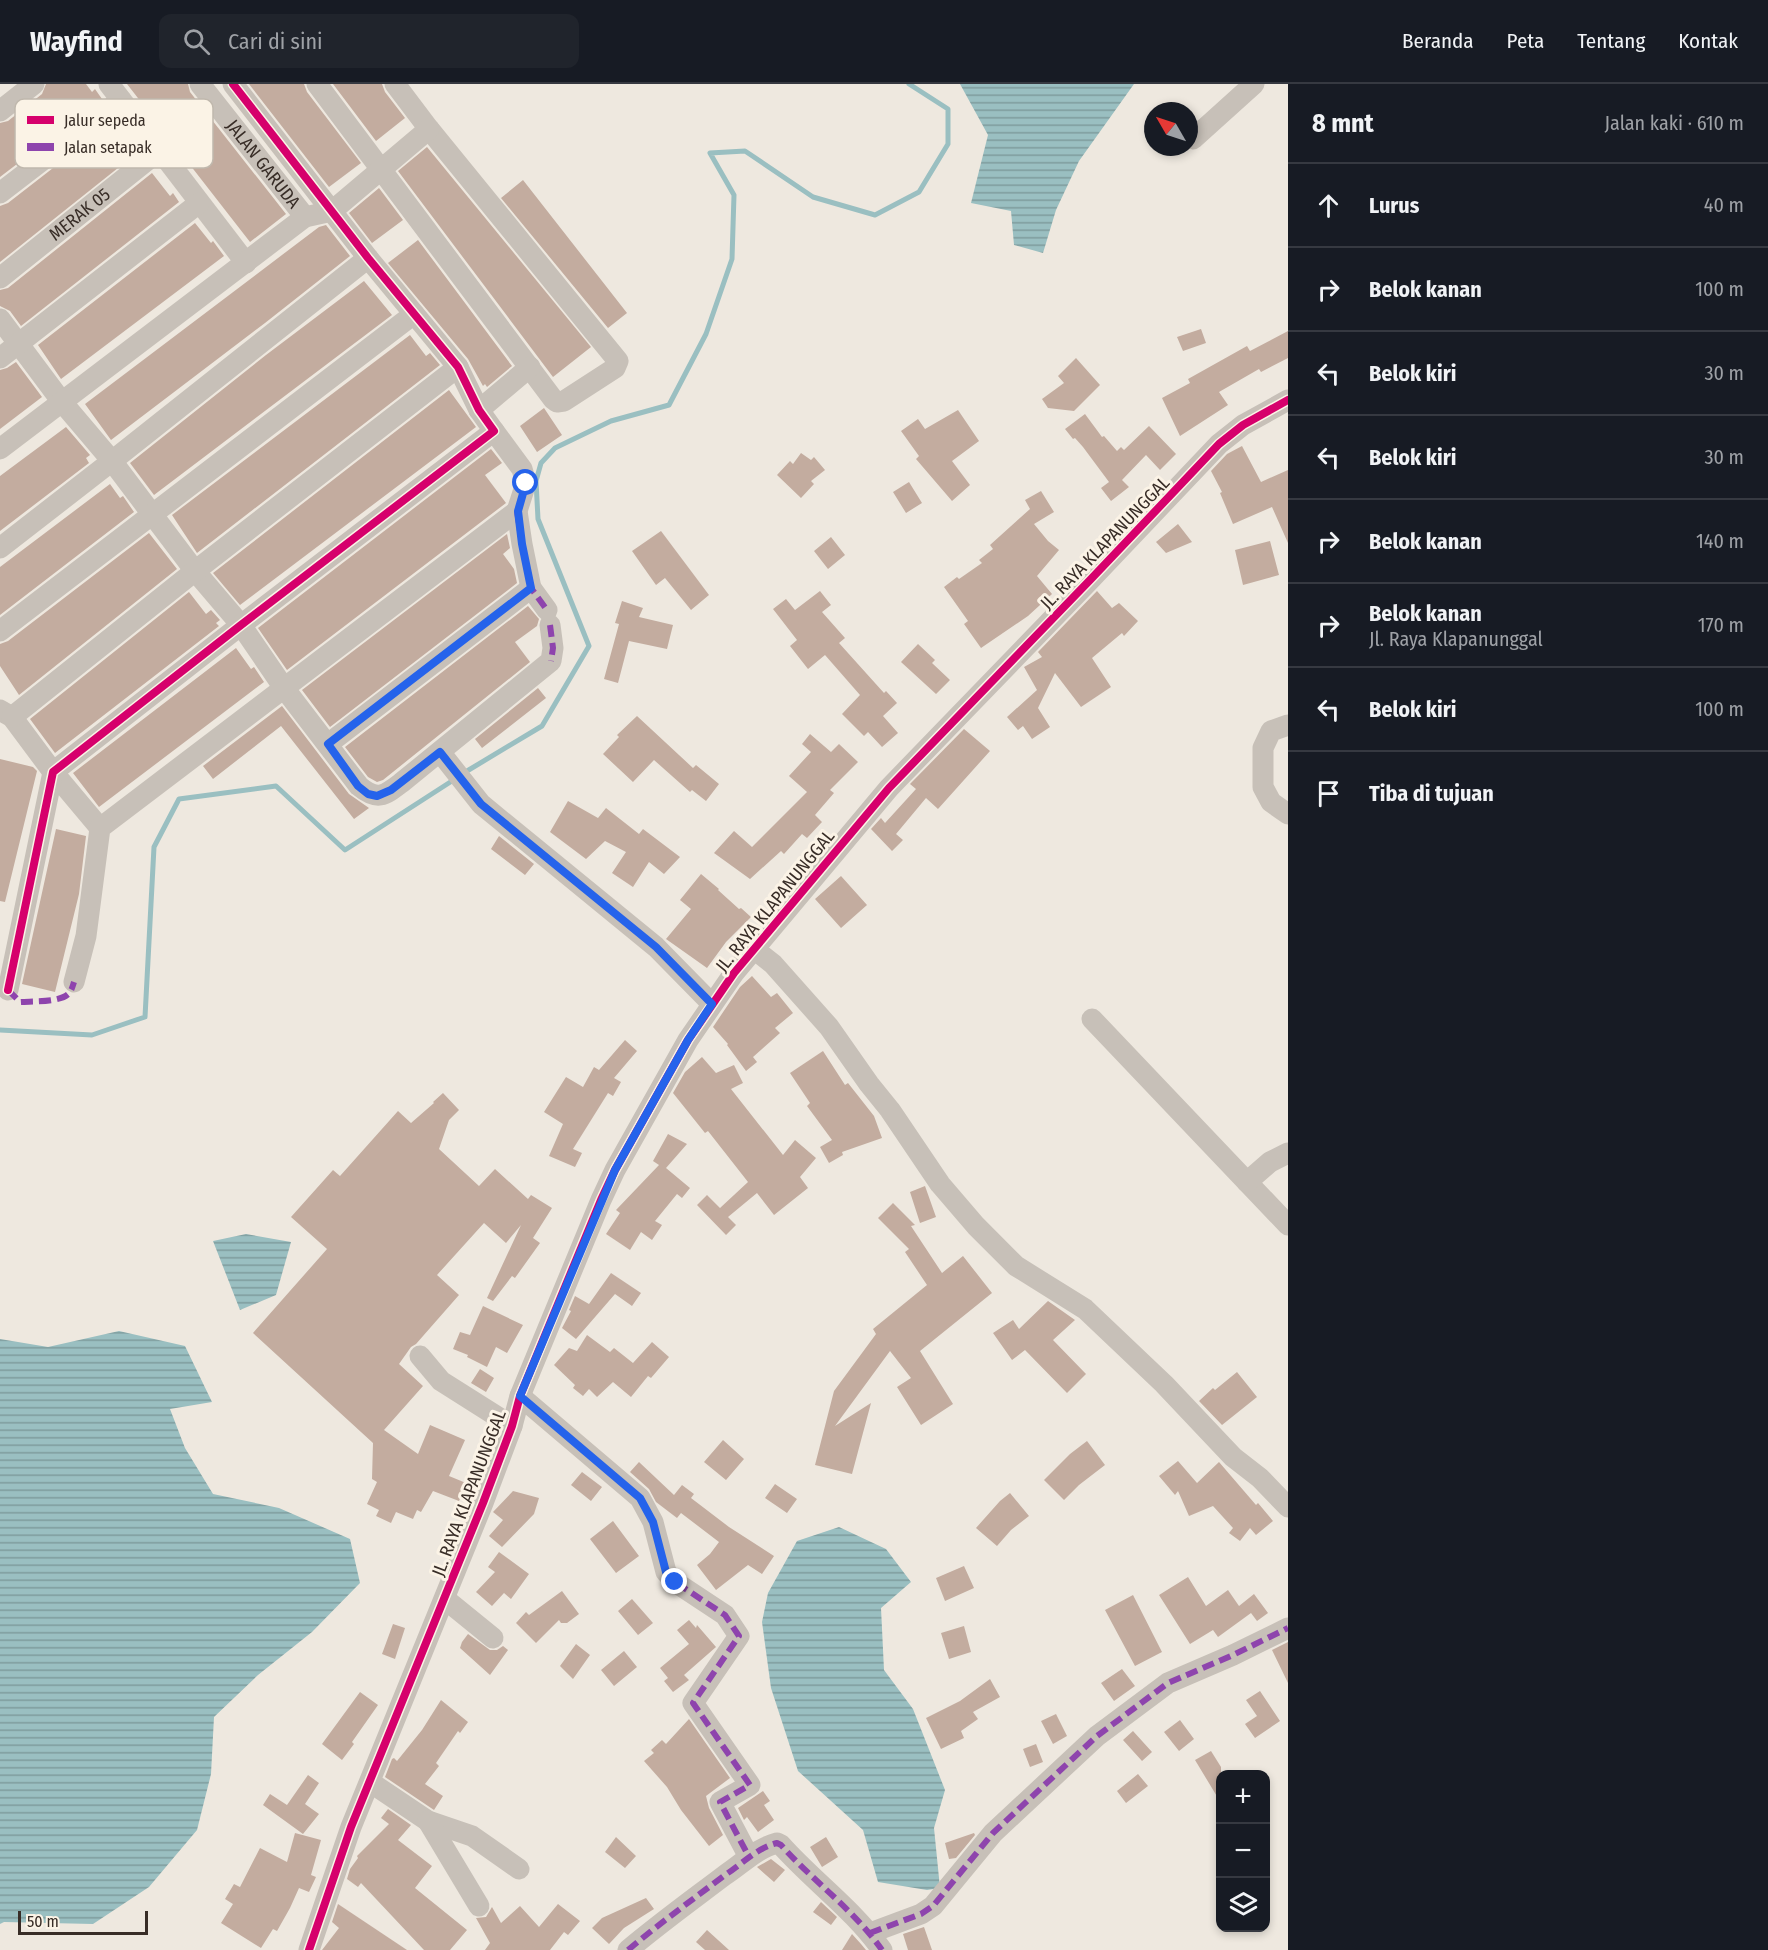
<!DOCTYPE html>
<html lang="id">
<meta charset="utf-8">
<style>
body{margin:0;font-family:"Fira Sans Condensed",sans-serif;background:#20242c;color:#f1f3f6}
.controls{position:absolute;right:18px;bottom:18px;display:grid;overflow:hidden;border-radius:12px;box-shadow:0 3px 9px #0003}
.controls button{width:54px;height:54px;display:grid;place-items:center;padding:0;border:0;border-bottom:2px solid #363941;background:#171b24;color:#f1f3f6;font:30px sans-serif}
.compass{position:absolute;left:1144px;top:18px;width:54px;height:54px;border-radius:50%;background:#171b24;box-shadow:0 3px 9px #0003;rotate:309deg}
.scale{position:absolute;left:18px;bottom:15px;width:130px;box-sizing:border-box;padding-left:6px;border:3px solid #382d27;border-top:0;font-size:16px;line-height:21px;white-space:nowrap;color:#382d27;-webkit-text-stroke:4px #fbf3e6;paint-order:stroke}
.stop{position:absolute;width:18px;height:18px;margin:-14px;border:4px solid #2563eb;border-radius:50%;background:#fff}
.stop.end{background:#2563eb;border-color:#fff;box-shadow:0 2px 6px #0008}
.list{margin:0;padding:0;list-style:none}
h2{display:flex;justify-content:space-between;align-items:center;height:78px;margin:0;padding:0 24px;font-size:26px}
h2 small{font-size:20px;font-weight:400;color:#9ea1a6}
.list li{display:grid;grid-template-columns:39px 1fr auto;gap:18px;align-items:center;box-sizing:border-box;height:84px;padding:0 24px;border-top:2px solid #363941}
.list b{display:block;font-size:22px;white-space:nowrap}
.list p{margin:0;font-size:20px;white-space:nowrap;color:#9ea1a6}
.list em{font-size:20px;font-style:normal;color:#9ea1a6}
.icon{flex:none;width:33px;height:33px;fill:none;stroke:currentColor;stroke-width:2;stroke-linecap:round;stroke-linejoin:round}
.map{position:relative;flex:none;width:1288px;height:1866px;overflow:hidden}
header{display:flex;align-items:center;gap:36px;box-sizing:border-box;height:84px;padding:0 30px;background:#171b24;border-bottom:2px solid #363941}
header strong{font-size:28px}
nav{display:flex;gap:33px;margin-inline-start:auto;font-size:21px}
.search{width:420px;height:54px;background:#20242c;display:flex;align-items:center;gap:15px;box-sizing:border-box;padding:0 21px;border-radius:12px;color:#9ea1a6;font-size:22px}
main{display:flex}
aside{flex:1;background:#171b24}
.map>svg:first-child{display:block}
.water{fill:url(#water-rules)}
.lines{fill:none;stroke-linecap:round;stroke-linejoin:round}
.stream{stroke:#9abfc1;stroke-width:5}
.building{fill:#c3ac9f}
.minor{stroke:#c7c0b8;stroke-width:21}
.quiet{stroke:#8e44ad;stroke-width:6;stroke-dasharray:12 6;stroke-linecap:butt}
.cycleway-casing{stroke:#fbf3e6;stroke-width:11}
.cycleway{stroke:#d6006c;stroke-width:8}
.route{stroke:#2563eb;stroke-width:8}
.labels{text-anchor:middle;stroke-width:6;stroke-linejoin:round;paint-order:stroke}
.street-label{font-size:18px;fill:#382d27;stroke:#fbf3e6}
.key{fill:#fbf3e6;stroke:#c0b8ad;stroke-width:1.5}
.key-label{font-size:16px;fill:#382d27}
</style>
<header>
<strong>Wayfind</strong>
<div class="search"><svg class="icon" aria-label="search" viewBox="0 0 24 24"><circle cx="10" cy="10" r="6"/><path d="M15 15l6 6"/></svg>Cari di sini</div>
<nav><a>Beranda</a><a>Peta</a><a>Tentang</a><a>Kontak</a></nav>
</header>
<main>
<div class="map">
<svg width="1288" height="1866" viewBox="0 0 1288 1866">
<defs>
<pattern id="water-rules" width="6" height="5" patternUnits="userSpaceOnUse" patternTransform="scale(1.5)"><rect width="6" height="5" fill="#9abfc1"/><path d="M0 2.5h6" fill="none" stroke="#7f9c9d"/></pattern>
</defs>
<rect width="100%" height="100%" fill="#eee8df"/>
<path class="water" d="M960,0H1134L1079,77L1056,126L1043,169L1014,161L1011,127L971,119L988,51Z
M246,1150L291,1158L276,1211L240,1226L213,1157Z
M119,1247L185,1262L212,1318L170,1325L185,1364L213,1410L279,1424L350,1455L360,1499L312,1548L258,1591L214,1633L211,1690L197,1746L149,1803L93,1840L4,1838L0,1840V1255L48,1263Z
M839,1443L886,1465L911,1498L881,1524L884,1586L913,1625L945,1706L934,1744L940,1804L927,1806L878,1798L863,1746L798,1687L771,1604L762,1538L768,1509L797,1457Z"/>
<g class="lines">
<path class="stream" d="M462,690L542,642L589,562L538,435L536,397L541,379L555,364L611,337L669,321L706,250L732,175L734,111L710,69L745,67L813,113L875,131L919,108L948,60V25L909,0
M0,946L92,951L145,933L154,763L179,715L276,702L345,766L455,695"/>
</g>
<path class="building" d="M46,0H86L92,8L95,5L102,15L0,93V39L8,37L42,10Z
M127,0H188L190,8L286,130L250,158Z
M249,0H304L307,8L361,79L329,103Z
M333,0H382L385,8L405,34L376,57Z
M111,39L126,59L129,56L138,68L0,178V122L8,119Z
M427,63L591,263L553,293L398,87Z
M152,89L170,112L173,109L179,118L21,242L10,227L0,222V206L8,204Z
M523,96L627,229L608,244L501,114Z
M379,104L403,136L372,159L349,129Z
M195,139L211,159L213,157L224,172L61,295L38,261Z
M326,141L350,172L265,239L111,356L85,320L319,143Z
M418,156L512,282L487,303L485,300L483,302L468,275L388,179Z
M364,197L392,231L154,411L130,379L266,271Z
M1201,245L1206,259L1183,267L1177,253Z
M1288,247V274L1261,288L1259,285L1219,308L1228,321L1180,352L1162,314L1190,299L1188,295L1247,262L1250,267Z
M410,251L426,272L430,269L440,281L197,469L172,431Z
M1076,274L1100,301L1074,327L1048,324L1042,315L1064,299L1058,292Z
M16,278L42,313L0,345V286L7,284Z
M449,306L476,343L240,521L213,489Z
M544,324L562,351L537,368L520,342Z
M958,326L979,357L952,377L970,401L952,417L916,375L919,372L901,347L918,335L925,345Z
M1085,330L1102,353L1104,352L1117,367L1121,363L1124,366L1149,342L1176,370L1160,386L1146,371L1122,396L1129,403L1111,417L1101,404L1109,398L1083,363L1075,354L1073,355L1065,345Z
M66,343L90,371L86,374L89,379L0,447V392Z
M1242,362L1261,398L1288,386V459L1272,423L1233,440L1220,409L1222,408L1211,387L1227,370Z
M491,365L502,379L485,391L506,419L287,586L258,544Z
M801,369L811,376L814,373L825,386L811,397L814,400L801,414L777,391L790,377L793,380Z
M909,398L922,419L906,429L893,408Z
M110,400L120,414L123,412L134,428L0,531V483Z
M1041,407L1054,428L1034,440L1048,457L1059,466L1037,492L1052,510L1028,532L981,564L964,540L968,537L944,503L957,493L959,495L982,479L979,476L993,465L990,461L1030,425L1025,416Z
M1178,440L1192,458L1166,469L1156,458Z
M661,447L709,511L691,526L665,494L656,501L632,467Z
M149,449L177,485L19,611L0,582V560L8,557Z
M507,450L510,464L503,470L514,485L517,499L330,643L302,606Z
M831,453L845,471L828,485L814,467Z
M1270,457L1279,491L1243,501L1235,466Z
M820,507L831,521L822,528L845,554L839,559L884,609L886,607L897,619L883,632L898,649L882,663L868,648L864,652L842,630L860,611L825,571L808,585L790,562L797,556L773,525L786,515L795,526Z
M1097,507L1112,524L1119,519L1138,537L1124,552L1122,549L1092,574L1111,603L1081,623L1055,589L1038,624L1050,643L1032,655L1023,642L1018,646L1007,633L1037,606L1024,583L1042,573L1038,568Z
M189,508L206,530L211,526L220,536L216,539L219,542L55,669L30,635Z
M622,517L643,524L639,533L673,541L667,565L629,557L618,599L604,595L619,540L615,539Z
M528,522L539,535L537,542L515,558L530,578L383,696L377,698L368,693L345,663Z
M918,560L935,576L932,579L950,596L936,610L901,578Z
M236,564L251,585L254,583L264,598L99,723L73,689Z
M538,604L546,614L482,664L475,655Z
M282,622L349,710L369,724L354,735L281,642L213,695L203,682Z
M637,632L693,684L696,681L719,700L706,717L692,706L690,708L654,676L633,698L603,670L619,653L617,651Z
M964,645L990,667L938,725L926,714L896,750L903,756L892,767L871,745L881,734L885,739L916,705L910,700Z
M810,650L831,668L839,660L858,678L830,706L834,709L815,731L822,738L807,754L802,750L784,770L781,767L750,795L714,769L734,747L752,763L807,708L789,692L811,668L802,660Z
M0,675L33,683L37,687L5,818L0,817Z
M568,717L598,734L606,724L639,750L643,745L680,773L664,790L649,778L633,803L612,789L626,768L605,757L586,775L550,748Z
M56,745L86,752L79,810L55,908L22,900Z
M499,752L534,780L525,791L491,765Z
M701,790L719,805L718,806L739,825L741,824L751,833L726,858L707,884L666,855L691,825L680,816Z
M841,792L867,821L841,844L815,815Z
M752,892L771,913L777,909L793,929L775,944L780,949L753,973L757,978L746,987L727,961L728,960L713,943L740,903Z
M625,956L637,967L614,994L621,998L613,1012L608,1009L573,1065L582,1069L575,1083L549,1072L563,1040L544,1028L566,993L583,1003L594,983L599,986Z
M823,967L845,1001L848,999L874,1032L882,1054L842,1068L843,1071L829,1079L820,1063L832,1056L807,1022L810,1019L790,989Z
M702,973L716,989L734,981L743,999L731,1005L783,1071L795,1056L816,1074L800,1093L808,1104L774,1131L757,1109L728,1133L736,1141L726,1151L697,1121L707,1111L720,1124L748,1098L708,1047L705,1049L673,1009L685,988Z
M443,1009L459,1026L449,1036L439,1065L479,1102L495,1085L528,1115L531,1111L552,1124L533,1154L540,1159L515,1194L512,1192L493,1217L487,1214L521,1141L506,1159L484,1139L437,1191L459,1211L416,1260L411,1263L399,1280L423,1302L384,1346L418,1370L430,1341L465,1356L449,1392L466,1399L459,1417L433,1407L421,1428L417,1426L413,1435L396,1428L391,1439L376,1432L379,1426L367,1420L377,1398L372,1395L373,1359L253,1249L327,1165L291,1133L333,1086L340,1092L398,1027L411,1039L434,1019L433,1018Z
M668,1050L687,1060L666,1084L690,1104L682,1114L677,1110L655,1137L662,1141L652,1156L641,1148L630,1166L606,1150L620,1129L616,1126L659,1081L653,1077Z
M925,1102L936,1133L920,1139L910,1108Z
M893,1119L915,1141L911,1142L942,1189L963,1172L992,1209L920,1267L953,1320L921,1341L897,1303L911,1294L890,1267L835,1342L871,1319L852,1390L815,1381L834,1307L876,1250L873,1245L927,1201L905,1168L909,1165L878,1134Z
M611,1189L641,1209L632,1222L615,1210L576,1255L562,1244L571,1227L569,1226L575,1212L589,1220Z
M1048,1217L1075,1236L1053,1256L1086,1290L1067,1309L1025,1266L1012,1276L993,1249L1013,1236L1019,1245Z
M483,1222L523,1241L507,1269L496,1263L487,1283L467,1273L468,1271L453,1265L460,1248L470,1251Z
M587,1251L610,1268L614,1264L633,1279L652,1258L669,1273L651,1294L648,1292L631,1313L613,1298L597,1313L589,1305L583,1312L573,1304L575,1301L554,1281L569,1264L577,1267Z
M480,1285L494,1294L486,1308L471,1299Z
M1237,1288L1257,1313L1222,1341L1199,1317L1213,1304L1215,1306Z
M723,1356L744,1375L726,1396L704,1378Z
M1087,1357L1105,1381L1079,1401L1064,1416L1044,1396L1070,1370Z
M1178,1377L1197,1399L1219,1378L1256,1421L1258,1419L1273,1437L1256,1451L1250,1444L1240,1457L1229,1449L1233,1444L1213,1422L1189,1432L1178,1407L1175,1411L1159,1392Z
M639,1378L674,1411L682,1401L694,1410L691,1414L729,1443L774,1472L762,1490L748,1481L716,1506L697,1481L710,1470L719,1458L681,1429L677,1434L656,1418L649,1405L630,1388Z
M582,1388L602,1403L591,1417L571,1401Z
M775,1400L797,1415L787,1429L765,1414Z
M513,1407L539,1414L534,1430L502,1463L489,1452L503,1436L493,1428Z
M1010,1409L1029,1432L1011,1446L997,1462L976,1444L1000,1417Z
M613,1437L639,1472L616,1489L590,1455Z
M499,1468L529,1490L511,1515L504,1509L492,1522L476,1508L495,1488L488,1483Z
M964,1482L974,1504L945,1517L936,1494Z
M1188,1493L1206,1522L1228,1506L1239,1522L1254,1510L1268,1529L1257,1537L1251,1529L1218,1553L1213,1546L1190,1560L1159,1511Z
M562,1507L579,1530L567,1539H561L559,1536L536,1559L516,1539L526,1528L529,1531Z
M1133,1511L1162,1568L1135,1582L1105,1526Z
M632,1515L653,1539L638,1551L618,1527Z
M689,1536L696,1544L697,1541L716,1563L684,1591L689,1596L673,1608L664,1597L668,1594L660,1584L689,1560L677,1546Z
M393,1540L405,1544L395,1575L382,1570Z
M964,1542L971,1568L949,1575L941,1549Z
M468,1550L490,1566H497L503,1562L508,1566L490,1591L460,1564L462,1558Z
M1288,1558V1599L1272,1566Z
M576,1560L590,1571L573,1595L560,1582Z
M624,1567L637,1583L614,1602L601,1586Z
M1122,1585L1135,1602L1114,1617L1101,1599Z
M990,1595L1000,1613L973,1628L978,1635L961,1647L964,1654L941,1665L926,1634L960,1617Z
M1260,1607L1280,1637L1255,1654L1245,1640L1257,1632L1246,1616Z
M360,1608L378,1621L352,1658L354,1660L342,1676L322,1660Z
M441,1616L468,1638L460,1649L458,1647L436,1679L439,1682L425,1700L443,1712L434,1726L385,1693L392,1675L394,1674L397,1677L422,1646Z
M1056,1630L1067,1652L1053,1660L1041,1637Z
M689,1635L730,1694L706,1712L709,1724L723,1751L709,1762L681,1726L667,1703L644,1677L654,1669L651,1666L662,1656L666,1660Z
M1180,1636L1194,1655L1179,1667L1164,1648Z
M1133,1647L1152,1668L1142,1677L1123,1656Z
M1036,1660L1043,1678L1030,1683L1023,1665Z
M1211,1667L1221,1683V1719L1195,1676Z
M1138,1690L1148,1702L1126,1719L1117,1707Z
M308,1691L319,1699L305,1720L319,1730L303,1750L263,1721L270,1710L287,1721Z
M763,1707L770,1717L764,1721L774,1736L758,1748L747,1733L744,1736L738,1724Z
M388,1725L411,1741L398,1756L432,1782L415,1804L467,1846L450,1866H424L361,1799L358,1803L347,1795L350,1785L358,1774L357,1772L389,1740L381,1734Z
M295,1749L321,1756L311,1791L316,1793L309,1808L299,1804L290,1824L277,1847L273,1845L261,1864L221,1839L233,1820L225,1815L234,1800L240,1803L260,1764L287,1778Z
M974,1749L975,1751L956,1774L949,1775L945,1759Z
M616,1753L636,1772L625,1784L605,1768Z
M826,1753L838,1773L822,1783L810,1763Z
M771,1775L785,1786L774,1798L757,1783Z
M646,1814L654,1825L624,1844L609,1860L592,1844L602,1834Z
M821,1818L837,1833L831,1841L813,1828Z
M338,1820L407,1866H322L339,1844L332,1838Z
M558,1820L580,1837L568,1851L564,1848L550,1866H485L490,1859L476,1834L486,1833L492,1823L501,1839L520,1822L539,1843Z
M924,1843L932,1866H908L903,1850Z
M707,1846L729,1866H705L696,1858Z
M852,1850L861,1860L866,1866H842Z"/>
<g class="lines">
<g class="minor">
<path d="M109,0L246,179"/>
<path id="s1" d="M200,0L305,133"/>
<path d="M317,0L553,315L557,318L564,317L615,284L618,277L429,45L395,0"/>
<path d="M0,27L34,0"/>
<path d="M1193,55L1254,0"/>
<path d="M0,109L121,16"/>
<path id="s2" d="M0,194L160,66"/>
<path d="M0,235L62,318L112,377L195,487L241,541L284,604L359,702C377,717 384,712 401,699L551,577L553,564L550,541"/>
<path d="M0,274L199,119"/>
<path d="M479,326L530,283"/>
<path d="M494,347L522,385L526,399L517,427L522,460L531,504L547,526"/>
<path d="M0,365L305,133L332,127L429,45"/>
<path d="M0,464L112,377L368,174"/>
<path d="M0,547L414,230"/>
<path d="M0,626L12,633L53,688L100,744"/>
<path d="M12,633L195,487L458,283"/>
<path d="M1288,641L1271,647L1263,664V703L1271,718L1288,730"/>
<path d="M328,660L531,504"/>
<path d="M440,668L481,720L656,863L712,920"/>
<path d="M754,865L773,880L829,943L869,1000L890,1026L940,1100L976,1142L1016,1182L1085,1225L1164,1300L1233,1373L1260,1394L1288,1423"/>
<path d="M74,898L86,852L100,744L517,427"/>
<path d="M8,906L53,688L241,541L494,347L479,326L458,283L368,174L233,0"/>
<path d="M1092,935L1288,1141"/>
<path d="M1247,1098L1270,1078L1288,1069"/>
<path d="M420,1272L441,1297L512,1342"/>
<path d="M520,1312L640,1414L653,1438L666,1488L675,1498L725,1531L739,1552L693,1619L750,1701L720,1718L749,1773"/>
<path d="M445,1515L493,1554"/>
<path d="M370,1698L428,1737L472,1752L519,1785"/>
<path d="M428,1737L479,1822"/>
<path d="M870,1849L921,1830L933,1822L993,1749L1097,1652L1168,1599L1233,1571L1288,1544"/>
<path d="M309,1866L351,1743L483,1419L512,1342L520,1312L601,1116L615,1086L688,956L734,889L889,704L1091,495L1219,360L1243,341L1288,316"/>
<path d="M628,1866C660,1839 692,1816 725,1791C742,1780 757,1764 777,1759L781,1761C813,1797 854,1826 882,1866"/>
</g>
<path class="quiet" d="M517,427L522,460L531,504L547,526
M550,541L553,564L551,577
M440,668L481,720L656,863L712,920
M8,906L20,918C32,917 63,919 70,908C72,905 73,901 74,898
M520,1312L640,1414L653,1438L666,1488L675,1498L725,1531L739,1552L693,1619L750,1701L720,1718L749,1773
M870,1849L921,1830L933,1822L993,1749L1097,1652L1168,1599L1233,1571L1288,1544
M628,1866C660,1839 692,1816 725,1791C742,1780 757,1764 777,1759L781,1761C813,1797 854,1826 882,1866"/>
<g class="cycleway-casing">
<path id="cycleway" d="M8,906L53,688L241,541L494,347L479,326L458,283L368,174L233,0
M309,1866L351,1743L483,1419L512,1342L520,1312L601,1116L615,1086L688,956L734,889L889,704L1091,495L1219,360L1243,341L1288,316"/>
</g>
<use href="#cycleway" class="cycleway"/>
</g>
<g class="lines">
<path class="route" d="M526,399L518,427L522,460L531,504L328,660L358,702L368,710L377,712L391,706L440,668L481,720L656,863L712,920L688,956L615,1086L520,1312L640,1414L653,1438L666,1488L675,1498"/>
</g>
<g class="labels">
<g class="street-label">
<text dy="6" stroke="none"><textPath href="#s1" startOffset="102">JALAN GARUDA</textPath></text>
<text dy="6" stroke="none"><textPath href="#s2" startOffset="102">MERAK 05</textPath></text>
<text transform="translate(1105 459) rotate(-46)" y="6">JL. RAYA KLAPANUNGGAL</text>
<text transform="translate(775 817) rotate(-51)" y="6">JL. RAYA KLAPANUNGGAL</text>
<text transform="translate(469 1409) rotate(-69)" y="6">JL. RAYA KLAPANUNGGAL</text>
</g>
</g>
<rect x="15" y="15" width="198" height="69" rx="9" class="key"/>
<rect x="27" y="32" width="27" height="8" fill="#d6006c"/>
<rect x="27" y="59" width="27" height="8" fill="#8e44ad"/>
<g class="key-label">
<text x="64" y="42">Jalur sepeda</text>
<text x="64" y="69">Jalan setapak</text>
</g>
</svg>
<div class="controls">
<button>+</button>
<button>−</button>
<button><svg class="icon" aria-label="layers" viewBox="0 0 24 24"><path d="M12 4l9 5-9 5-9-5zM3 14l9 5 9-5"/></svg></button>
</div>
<svg class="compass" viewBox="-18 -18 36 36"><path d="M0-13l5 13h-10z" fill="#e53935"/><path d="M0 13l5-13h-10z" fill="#9ea1a6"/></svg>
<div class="scale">50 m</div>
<div class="stop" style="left:526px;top:399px"></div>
<div class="stop end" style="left:675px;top:1498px"></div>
</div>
<aside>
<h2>8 mnt<small>Jalan kaki · 610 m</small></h2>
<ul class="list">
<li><svg class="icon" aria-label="ahead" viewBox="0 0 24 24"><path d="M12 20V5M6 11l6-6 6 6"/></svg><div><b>Lurus</b></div><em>40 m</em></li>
<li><svg class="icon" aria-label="right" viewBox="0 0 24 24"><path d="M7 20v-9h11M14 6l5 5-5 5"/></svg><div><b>Belok kanan</b></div><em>100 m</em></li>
<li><svg class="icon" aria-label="left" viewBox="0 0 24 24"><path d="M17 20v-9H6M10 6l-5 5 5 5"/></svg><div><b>Belok kiri</b></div><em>30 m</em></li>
<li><svg class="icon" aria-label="left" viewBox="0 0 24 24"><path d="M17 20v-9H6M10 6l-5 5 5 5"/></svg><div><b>Belok kiri</b></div><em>30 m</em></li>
<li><svg class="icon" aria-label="right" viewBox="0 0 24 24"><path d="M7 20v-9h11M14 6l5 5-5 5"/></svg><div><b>Belok kanan</b></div><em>140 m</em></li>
<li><svg class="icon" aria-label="right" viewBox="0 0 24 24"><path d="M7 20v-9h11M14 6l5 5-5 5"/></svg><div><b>Belok kanan</b><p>Jl. Raya Klapanunggal</p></div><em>170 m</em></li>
<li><svg class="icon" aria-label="left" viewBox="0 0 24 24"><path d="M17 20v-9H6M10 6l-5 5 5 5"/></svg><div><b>Belok kiri</b></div><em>100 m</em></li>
<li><svg class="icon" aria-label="arrive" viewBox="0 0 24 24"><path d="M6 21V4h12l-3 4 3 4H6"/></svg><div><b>Tiba di tujuan</b></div></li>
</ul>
</aside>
</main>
